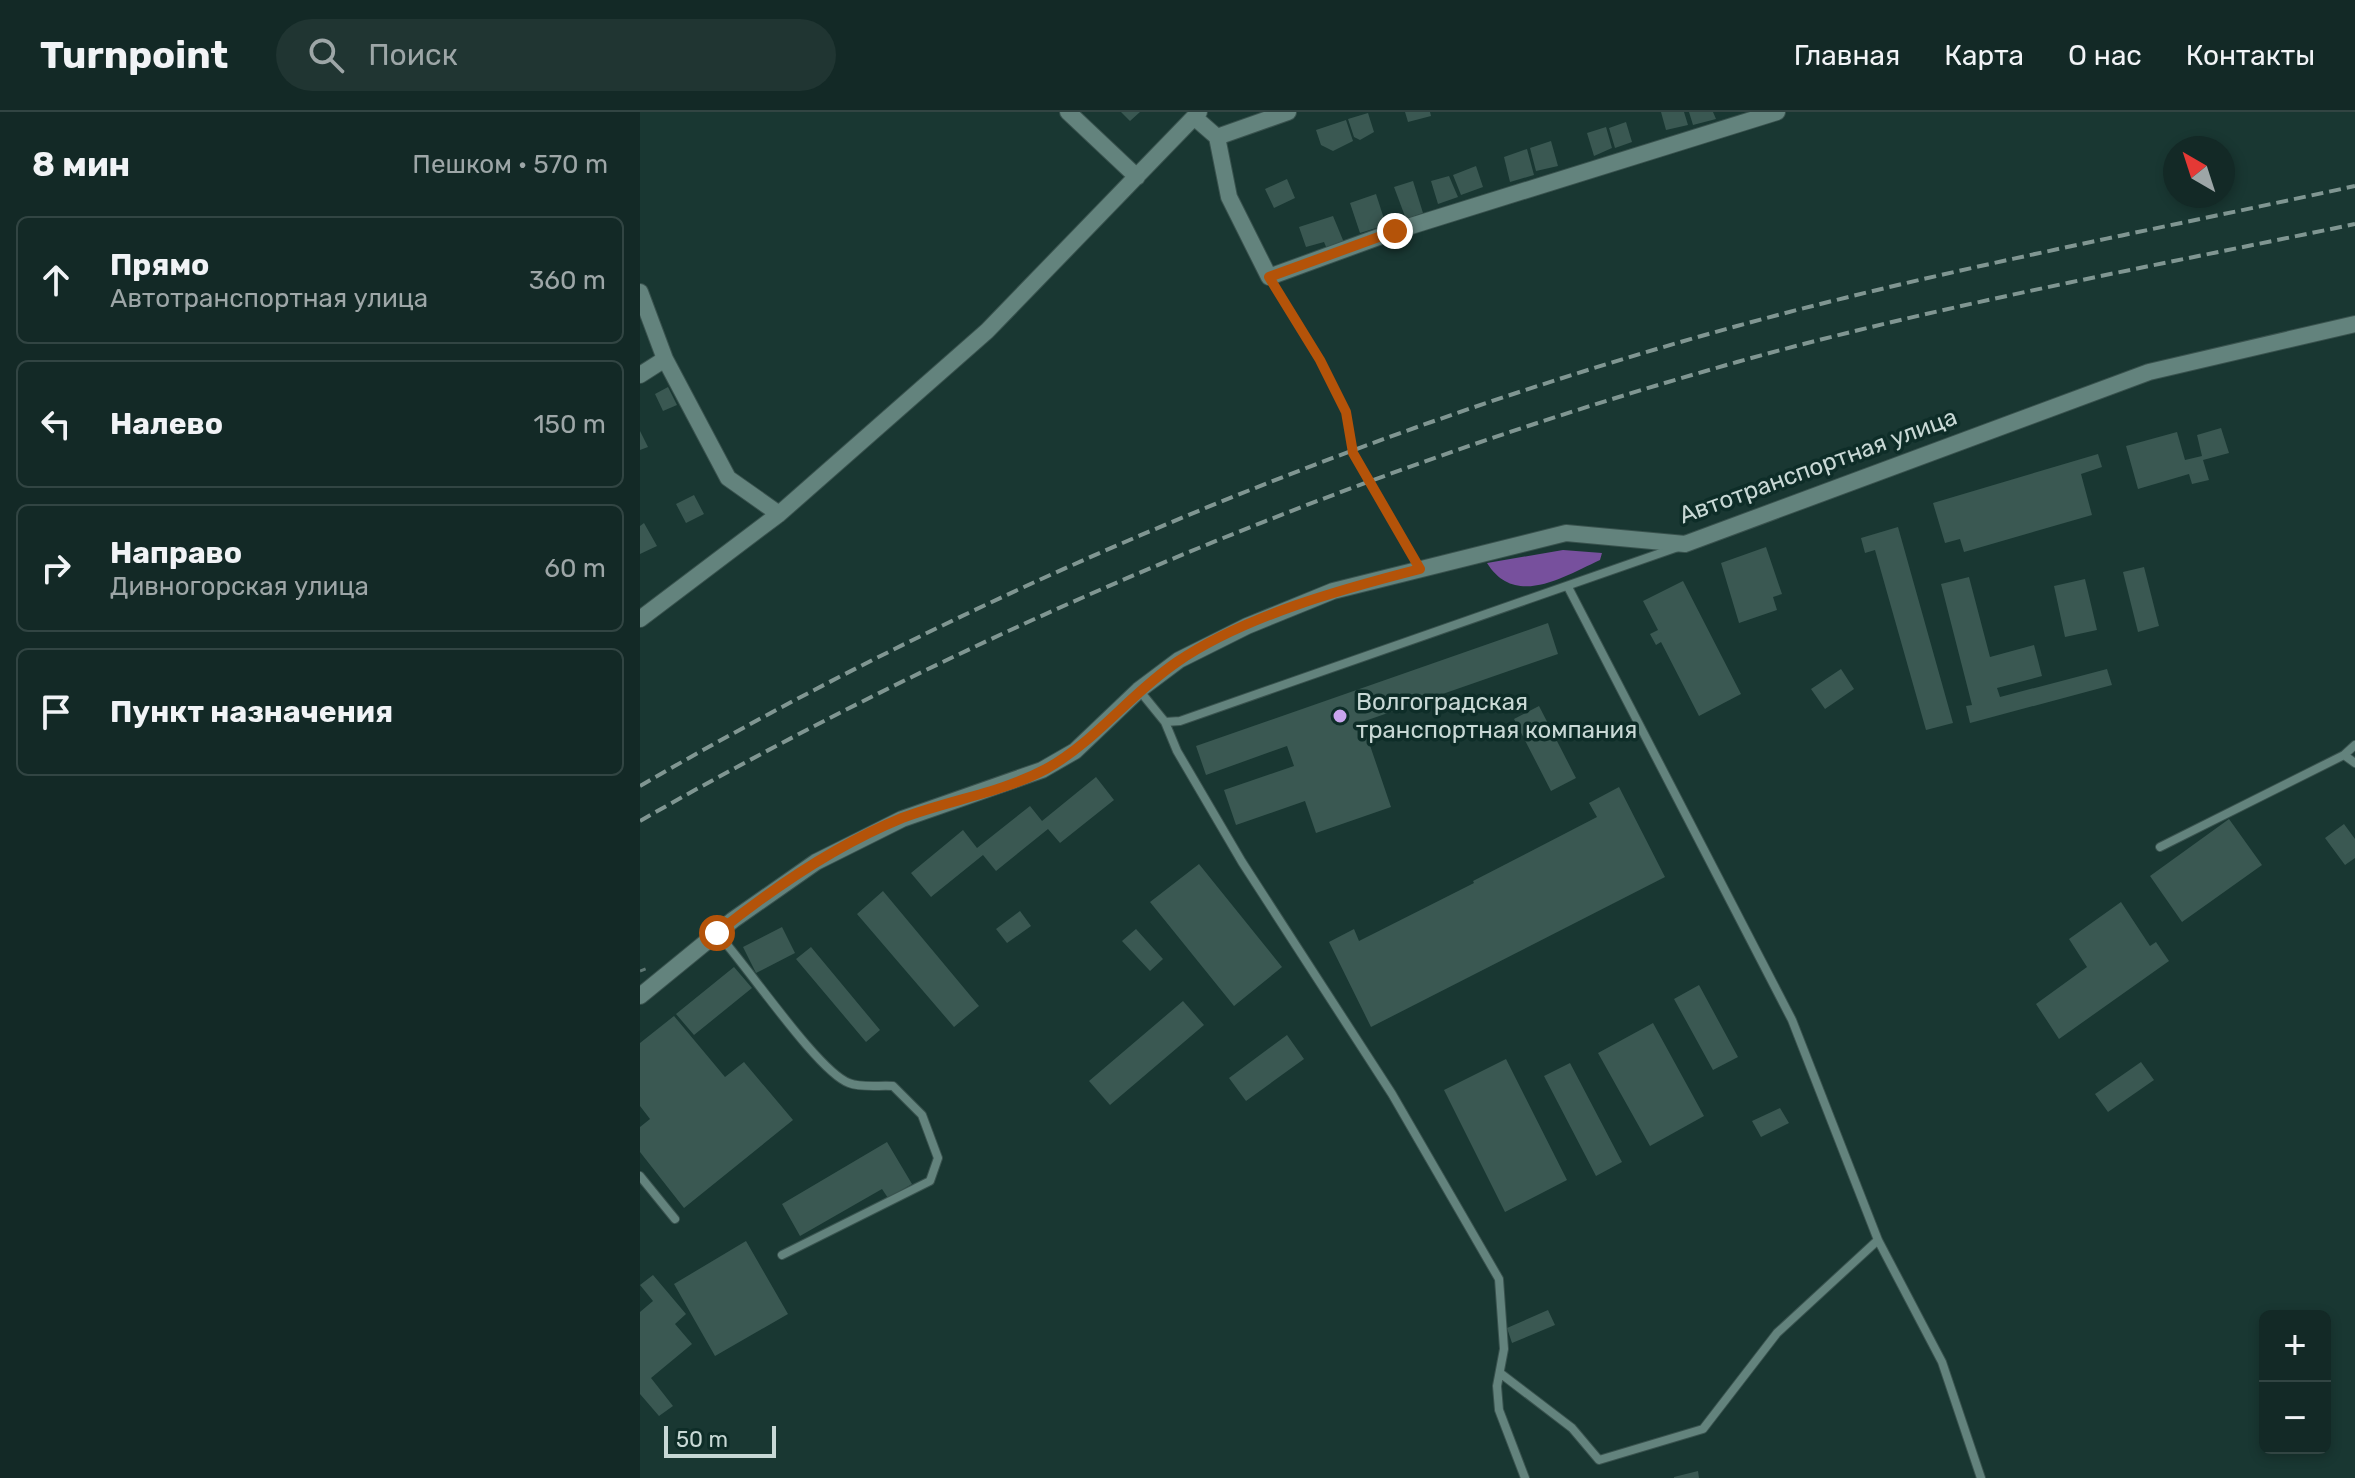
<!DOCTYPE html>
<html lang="ru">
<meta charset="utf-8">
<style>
body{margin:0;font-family:Rubik,sans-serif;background:#203532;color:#f1f3f6}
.controls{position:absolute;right:24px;bottom:24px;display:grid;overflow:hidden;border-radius:12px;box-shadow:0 4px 12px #0003}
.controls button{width:72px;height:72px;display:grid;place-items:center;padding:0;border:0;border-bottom:2px solid #324543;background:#132926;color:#f1f3f6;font:40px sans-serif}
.compass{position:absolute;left:1523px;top:24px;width:72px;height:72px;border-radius:50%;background:#132926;box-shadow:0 4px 12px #0003;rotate:321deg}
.scale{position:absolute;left:24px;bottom:20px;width:112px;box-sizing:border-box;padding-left:8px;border:4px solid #c8d8d5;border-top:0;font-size:22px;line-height:28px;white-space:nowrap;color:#c8d8d5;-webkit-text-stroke:6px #0e2d28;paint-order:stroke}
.stop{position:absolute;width:24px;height:24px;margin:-18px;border:6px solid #b45309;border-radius:50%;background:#fff}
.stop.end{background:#b45309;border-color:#fff;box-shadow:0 2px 8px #0008}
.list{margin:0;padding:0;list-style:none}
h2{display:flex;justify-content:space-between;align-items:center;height:104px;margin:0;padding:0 32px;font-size:34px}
h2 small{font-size:26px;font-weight:400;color:#9da6a7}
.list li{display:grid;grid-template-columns:52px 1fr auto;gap:24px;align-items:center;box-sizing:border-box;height:128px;margin:0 16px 16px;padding:0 16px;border:2px solid #324543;border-radius:12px}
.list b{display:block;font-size:30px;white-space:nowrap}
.list p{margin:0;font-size:26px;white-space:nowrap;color:#9da6a7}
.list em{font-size:26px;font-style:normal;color:#9da6a7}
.icon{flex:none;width:44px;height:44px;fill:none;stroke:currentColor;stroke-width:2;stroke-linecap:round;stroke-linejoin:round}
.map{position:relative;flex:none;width:1715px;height:1366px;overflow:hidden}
header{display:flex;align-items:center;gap:48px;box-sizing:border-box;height:112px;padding:0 40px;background:#132926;border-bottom:2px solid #324543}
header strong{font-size:38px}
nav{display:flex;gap:44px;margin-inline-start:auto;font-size:28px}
.search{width:560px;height:72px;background:#203532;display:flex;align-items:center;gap:20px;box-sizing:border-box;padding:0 28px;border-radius:44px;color:#9da6a7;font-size:30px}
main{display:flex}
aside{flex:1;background:#132926}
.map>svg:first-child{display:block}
.forest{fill:#77509d}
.building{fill:#3a5852}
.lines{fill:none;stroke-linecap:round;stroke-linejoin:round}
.lane-casing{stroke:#39524e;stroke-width:10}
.street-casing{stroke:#39524e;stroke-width:18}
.path{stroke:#5d7672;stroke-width:3;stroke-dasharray:6 6;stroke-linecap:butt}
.lane{stroke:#63837d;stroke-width:8}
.street{stroke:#63837d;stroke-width:16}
.rail{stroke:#809692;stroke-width:4;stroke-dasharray:12 6;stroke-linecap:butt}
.route{stroke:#b45309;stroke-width:10}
.poi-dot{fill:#c9a5ee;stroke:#0e2d28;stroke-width:3}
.labels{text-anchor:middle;stroke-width:7;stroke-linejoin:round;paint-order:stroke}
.street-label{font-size:24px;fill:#c8d8d5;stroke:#0e2d28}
.poi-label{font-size:24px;fill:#c8d8d5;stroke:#0e2d28;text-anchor:start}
</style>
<header>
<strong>Turnpoint</strong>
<div class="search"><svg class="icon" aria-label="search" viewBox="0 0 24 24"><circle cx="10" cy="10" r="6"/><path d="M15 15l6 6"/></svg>Поиск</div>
<nav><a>Главная</a><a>Карта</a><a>О нас</a><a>Контакты</a></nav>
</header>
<main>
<aside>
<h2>8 мин<small>Пешком · 570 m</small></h2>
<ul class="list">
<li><svg class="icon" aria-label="ahead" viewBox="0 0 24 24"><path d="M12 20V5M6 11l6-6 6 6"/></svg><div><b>Прямо</b><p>Автотранспортная улица</p></div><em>360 m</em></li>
<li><svg class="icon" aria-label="left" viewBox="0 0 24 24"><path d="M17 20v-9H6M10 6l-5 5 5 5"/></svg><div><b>Налево</b></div><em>150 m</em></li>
<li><svg class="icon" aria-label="right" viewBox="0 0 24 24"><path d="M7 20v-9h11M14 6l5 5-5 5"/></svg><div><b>Направо</b><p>Дивногорская улица</p></div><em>60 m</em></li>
<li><svg class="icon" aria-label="arrive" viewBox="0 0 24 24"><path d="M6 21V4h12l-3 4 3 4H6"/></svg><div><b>Пункт назначения</b></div></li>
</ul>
</aside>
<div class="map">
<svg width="1715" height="1366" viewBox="0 0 1715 1366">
<rect width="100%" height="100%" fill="#193732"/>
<path class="forest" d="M923,438L962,441L960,448C923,465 875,496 847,451Z"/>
<path class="building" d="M481,0H500L490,9Z
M765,0H790L791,4L768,10Z
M1021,0H1044L1048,13L1026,18Z
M1049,0H1073L1076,7L1053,13Z
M728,1L734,20L720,28L714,25L708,7Z
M706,8L713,29L693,39L681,33L676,18Z
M986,10L992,30L975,36L969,16Z
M966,15L972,36L954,44L947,21Z
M911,29L918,54L896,59L890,36Z
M887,37L894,63L870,70L864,45Z
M836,54L843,75L821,83L813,63Z
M809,64L818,85L798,92L791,69Z
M647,67L655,86L634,96L625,77Z
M773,69L783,101L766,107L754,75Z
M736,82L746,113L720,121L710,91Z
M693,104L705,133L687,137L684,130L666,135L659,115Z
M28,275L37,293L23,299L15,282Z
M1581,316L1589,341L1563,348L1569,368L1552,372L1549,362L1498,377L1486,334L1537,320L1545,348L1562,344L1557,323Z
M0,319L8,335L0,338Z
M1458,342L1462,355L1441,362L1452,403L1324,440L1320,427L1305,431L1293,391Z
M54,383L64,402L46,411L36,392Z
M4,411L17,434L0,442V414Z
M1258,415L1313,611L1286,618L1235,438L1225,441L1221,426Z
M1126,435L1142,482L1133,485L1137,498L1099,511L1081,451Z
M1504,455L1519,514L1498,520L1483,460Z
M1329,465L1350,545L1394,533L1402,564L1357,576L1360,585L1467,557L1472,573L1330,611L1326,594L1332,593L1301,472Z
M1445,467L1457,518L1425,525L1414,474Z
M1043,469L1101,582L1059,604L1021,530L1016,533L1010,522L1018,518L1003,489Z
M908,511L918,542L722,610L751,695L676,721L665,689L596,713L584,678L654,654L647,634L566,663L556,634Z
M1201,557L1214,577L1185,597L1171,577Z
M899,594L936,666L911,679L874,607Z
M456,665L474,688L420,731L408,717L356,759L343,743L291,785L271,761L323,718L337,736L390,694L402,709Z
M979,675L1025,765L731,915L689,830L714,817L719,829L834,771L833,769L957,705L949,691Z
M1589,707L1622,753L1542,810L1510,764Z
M1704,712L1715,727V746L1705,753L1685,726Z
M559,752L642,855L594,894L510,790Z
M243,779L339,894L314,915L217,802Z
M1481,790L1510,834L1516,830L1529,849L1419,927L1396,892L1447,855L1429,827Z
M380,799L391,814L367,831L356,817Z
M142,815L155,841L116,861L103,835Z
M496,817L523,847L510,859L482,829Z
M171,835L240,918L226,930L156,847Z
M94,855L112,876L54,923L36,902Z
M1059,873L1098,945L1073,958L1034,887Z
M543,889L564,913L470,993L449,969Z
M34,904L85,965L104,950L153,1008L44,1096L0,1040V1015L10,1007L0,994V931Z
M1013,911L1064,1004L1010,1034L958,941Z
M647,923L664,947L606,989L589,966Z
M866,947L927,1068L865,1100L804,978Z
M1501,950L1514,968L1468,1000L1455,982Z
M930,951L982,1050L956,1064L904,964Z
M1140,996L1149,1011L1121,1025L1112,1009Z
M247,1030L272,1072L248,1086L242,1077L160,1124L142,1092Z
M106,1129L148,1202L75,1244L34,1172Z
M13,1163L46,1202L35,1212L52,1232L11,1266L33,1294L19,1304L0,1282V1200L13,1189L0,1173Z
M908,1198L915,1213L872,1231L867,1216Z
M1058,1359L1059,1366H1034V1365Z"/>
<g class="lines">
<g class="lane-casing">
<path id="lane" d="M928,475L1152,908L1238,1128L1302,1250L1341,1366
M499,578L525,610L537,639L602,750L752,982L859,1167L864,1237L857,1274L859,1298L885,1366
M525,610L540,609L1038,435
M1704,643L1715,651
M1520,735L1704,643L1715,633
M77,821C106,852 178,960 209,971C221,976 240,973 253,974L282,1003L298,1046L290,1069L142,1143
M0,1064L35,1107
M860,1261L932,1316L959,1348L1063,1317L1137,1221L1238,1128"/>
</g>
<g class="street-casing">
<path id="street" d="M428,0L497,65
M554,5L577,25L648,0
M577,25L589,85L629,165L755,119L1137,0
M0,180L25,247L88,366L139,402
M0,263L25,247
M0,507L139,402L347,219L559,0
M0,884L93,808L176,750L262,707L402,658L435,639L499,578L539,548L607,514L693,479L926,421L1045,432L1509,260L1715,212"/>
</g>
<path class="path" d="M638,179L706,300L713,341L773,444
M0,859L8,856"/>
<use href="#lane" class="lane"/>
<use href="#street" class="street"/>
<path class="rail" d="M0,674C341,476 717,319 1097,214C1300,158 1509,119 1715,74
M0,709C344,512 715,358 1097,250C1300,193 1509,155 1715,112"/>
</g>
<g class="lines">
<path class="route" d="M77,821C133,776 196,733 262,706C309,688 361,681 406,657C456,629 490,582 537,550C604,504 702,477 780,457L713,341L706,300L680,248L629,165L755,119"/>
</g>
<circle class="poi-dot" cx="700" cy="604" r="8"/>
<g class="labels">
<g class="street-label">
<text transform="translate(1178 354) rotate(-20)" y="8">Автотранспортная улица</text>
</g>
<g class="poi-label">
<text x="716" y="598">Волгоградская<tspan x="716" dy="28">транспортная компания</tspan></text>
</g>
</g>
</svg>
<div class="controls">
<button>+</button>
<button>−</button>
</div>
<svg class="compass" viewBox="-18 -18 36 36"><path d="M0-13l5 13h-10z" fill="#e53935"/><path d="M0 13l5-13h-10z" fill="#9da6a7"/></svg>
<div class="scale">50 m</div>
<div class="stop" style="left:77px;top:821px"></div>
<div class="stop end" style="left:755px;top:119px"></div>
</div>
</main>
